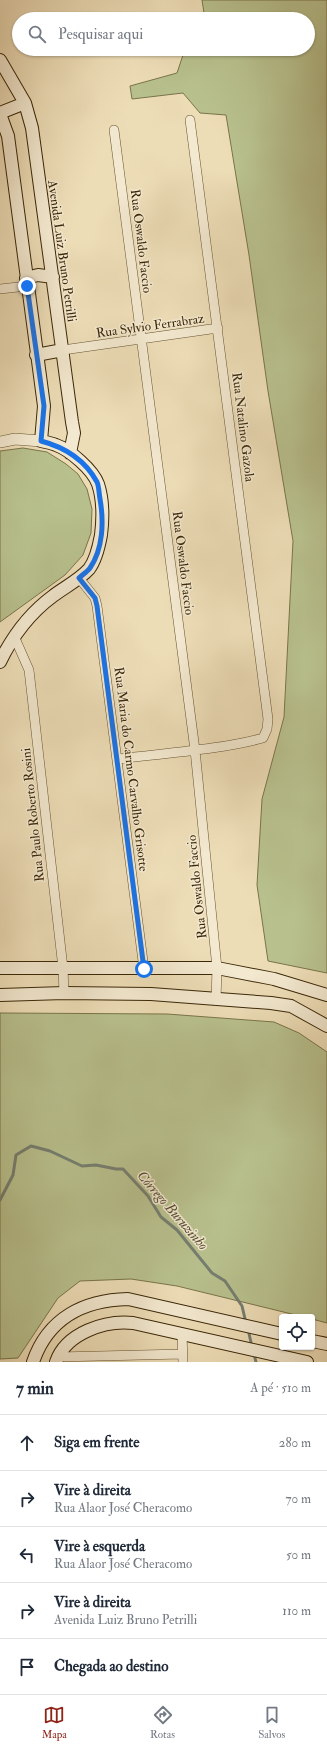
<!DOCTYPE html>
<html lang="pt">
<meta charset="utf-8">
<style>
body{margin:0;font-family:"IM FELL Double Pica",serif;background:#f2f2f3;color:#1f2937}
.controls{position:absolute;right:12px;bottom:12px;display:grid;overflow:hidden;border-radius:4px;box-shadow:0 1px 3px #0004}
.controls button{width:36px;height:36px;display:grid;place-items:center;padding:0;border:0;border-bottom:1px solid #e0e1e3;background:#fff;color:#1f2937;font:20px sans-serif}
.stop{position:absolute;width:12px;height:12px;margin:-9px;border:3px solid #1a73e8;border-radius:50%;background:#fff}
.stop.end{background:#1a73e8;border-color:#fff;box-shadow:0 1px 4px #0008}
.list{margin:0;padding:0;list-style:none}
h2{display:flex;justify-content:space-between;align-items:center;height:52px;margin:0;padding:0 16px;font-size:17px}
h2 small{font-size:13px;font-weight:400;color:#747a83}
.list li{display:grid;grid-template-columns:26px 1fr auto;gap:12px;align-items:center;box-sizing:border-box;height:56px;padding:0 16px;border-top:1px solid #e0e1e3}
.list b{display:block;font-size:15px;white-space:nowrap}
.list p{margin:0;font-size:13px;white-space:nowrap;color:#747a83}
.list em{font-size:13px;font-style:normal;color:#747a83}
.icon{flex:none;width:22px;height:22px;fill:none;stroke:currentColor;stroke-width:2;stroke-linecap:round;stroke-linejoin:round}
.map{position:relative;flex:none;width:327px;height:1362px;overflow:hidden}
.search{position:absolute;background:#fff;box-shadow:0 1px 3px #0004;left:12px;right:12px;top:12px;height:44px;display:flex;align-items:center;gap:10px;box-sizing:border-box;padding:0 14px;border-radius:22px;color:#747a83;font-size:15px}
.sheet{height:332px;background:#fff}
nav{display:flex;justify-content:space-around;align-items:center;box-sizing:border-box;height:56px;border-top:1px solid #e0e1e3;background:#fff;font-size:11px;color:#747a83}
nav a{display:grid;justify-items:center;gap:2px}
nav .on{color:#8f2418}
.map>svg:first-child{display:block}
.green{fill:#b8c18e;stroke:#7a744a}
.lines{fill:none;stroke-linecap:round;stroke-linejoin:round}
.stream{stroke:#767f71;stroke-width:3}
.minor-casing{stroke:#685433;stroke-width:10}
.tertiary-casing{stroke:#685433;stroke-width:12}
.secondary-casing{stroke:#3b2707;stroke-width:14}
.minor{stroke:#f3e9d0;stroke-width:9}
.tertiary{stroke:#f3e9d0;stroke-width:11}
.secondary{stroke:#f3e9d0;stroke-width:12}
.route{stroke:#1a73e8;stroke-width:5}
.labels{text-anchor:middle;stroke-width:3;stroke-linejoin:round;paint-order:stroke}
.street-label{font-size:13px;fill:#3b2707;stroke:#f3e9d0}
.water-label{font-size:14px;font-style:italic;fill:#544c33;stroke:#f3e9d0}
</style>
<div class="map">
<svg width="327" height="1362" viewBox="0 0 327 1362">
<rect width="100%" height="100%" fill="#edddb7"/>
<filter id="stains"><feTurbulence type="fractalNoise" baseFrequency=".005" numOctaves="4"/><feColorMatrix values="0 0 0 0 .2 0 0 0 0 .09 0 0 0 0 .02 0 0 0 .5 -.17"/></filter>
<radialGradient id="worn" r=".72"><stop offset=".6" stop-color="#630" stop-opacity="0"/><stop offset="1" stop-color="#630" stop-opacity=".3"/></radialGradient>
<path class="green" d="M202,0H327V973L268,961L257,885L262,799L284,717L293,541L268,391L249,255L226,115L200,113L183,93L132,99L130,86L177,73L185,49H308V19H205Z
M23,448L47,452L66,464L78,474L87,489L92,509L91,533L83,555L65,575L0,622V451Z
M0,1013L167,1014L274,1022L299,1033L327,1052V1323L312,1319V1317H304L177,1286L131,1279L80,1281L58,1298L18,1358L0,1359Z"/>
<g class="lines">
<path class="stream" d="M0,1200L13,1175L16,1155L31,1146L50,1151L82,1166L96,1165L116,1169H123L148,1196L161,1217L177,1230L212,1273L225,1281L242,1306L246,1323
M248,1329L252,1347
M254,1354L256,1362"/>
<g class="minor-casing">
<path id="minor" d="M114,130L195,750L217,968L216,1000
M0,289L27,286
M63,350L218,328
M79,578L95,598L97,606L144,969
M14,636L29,670L63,968L64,993
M118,759C164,753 218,750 263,738L267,729L268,719L190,120
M182,1334L183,1362
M58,1357L182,1354"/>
</g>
<g class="tertiary-casing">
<path id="tertiary" d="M0,442L15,439L41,441"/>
</g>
<g class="secondary-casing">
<path id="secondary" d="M0,60L25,103L32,128L72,422L74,433L70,453
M0,113L25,103
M0,114L8,136L44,406L41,441C46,442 51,443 56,445C70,450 93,470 98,484C103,499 103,519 101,535C99,546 96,560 89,569C79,580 65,587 53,596C30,613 12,637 0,662
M26,278L38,275L53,277
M36,355L63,350
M0,968H217L274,979L327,995
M0,995L64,993L151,994L271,1003L291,1006L327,1026
M312,1341L327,1344
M33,1362C48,1318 84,1300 128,1299L282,1334
M56,1362C66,1333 105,1320 133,1323L307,1362"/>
</g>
<use href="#minor" class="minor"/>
<use href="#tertiary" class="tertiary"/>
<use href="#secondary" class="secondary"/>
</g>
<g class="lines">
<path class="route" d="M27,286L44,406L41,441C64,447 85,460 97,482C99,486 99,494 100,499C104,522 103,549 90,568C87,572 82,575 79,578L95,598L97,606L144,969"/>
</g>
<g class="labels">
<g class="street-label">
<text transform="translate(142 241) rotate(83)" y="5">Rua Oswaldo Faccio</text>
<text transform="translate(63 251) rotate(82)" y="5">Avenida Luiz Bruno Petrilli</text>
<text transform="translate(150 325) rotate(-8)" y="5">Rua Sylvio Ferrabraz</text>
<text transform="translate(244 427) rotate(83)" y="5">Rua Natalino Gazola</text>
<text transform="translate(184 563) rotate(83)" y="5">Rua Oswaldo Faccio</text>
<text transform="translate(132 769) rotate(83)" y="5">Rua Maria do Carmo Carvalho Grisotte</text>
<text transform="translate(32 815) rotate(-96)" y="5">Rua Paulo Roberto Rosini</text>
<text transform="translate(196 887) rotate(-96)" y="5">Rua Oswaldo Faccio</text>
</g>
<g class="water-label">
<text transform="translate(173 1210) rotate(49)" y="5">Córrego Buruzinho</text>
</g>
</g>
<rect width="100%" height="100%" filter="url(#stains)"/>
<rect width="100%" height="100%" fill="url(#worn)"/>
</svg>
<div class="controls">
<button><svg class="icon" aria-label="locate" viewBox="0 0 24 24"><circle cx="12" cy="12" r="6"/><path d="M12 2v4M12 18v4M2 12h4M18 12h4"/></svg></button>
</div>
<div class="stop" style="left:144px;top:969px"></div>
<div class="stop end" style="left:27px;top:286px"></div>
<div class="search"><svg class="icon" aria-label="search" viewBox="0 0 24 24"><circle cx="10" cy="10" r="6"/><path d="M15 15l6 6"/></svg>Pesquisar aqui</div>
</div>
<section class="sheet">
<h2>7 min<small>A pé · 510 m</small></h2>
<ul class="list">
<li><svg class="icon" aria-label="ahead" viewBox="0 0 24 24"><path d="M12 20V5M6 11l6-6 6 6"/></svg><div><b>Siga em frente</b></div><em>280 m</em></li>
<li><svg class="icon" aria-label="right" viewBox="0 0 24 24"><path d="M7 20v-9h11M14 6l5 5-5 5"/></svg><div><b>Vire à direita</b><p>Rua Alaor José Cheracomo</p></div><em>70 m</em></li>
<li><svg class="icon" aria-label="left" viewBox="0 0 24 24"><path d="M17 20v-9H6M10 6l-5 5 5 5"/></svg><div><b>Vire à esquerda</b><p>Rua Alaor José Cheracomo</p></div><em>50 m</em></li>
<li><svg class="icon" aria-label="right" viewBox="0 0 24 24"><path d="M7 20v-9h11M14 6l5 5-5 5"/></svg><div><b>Vire à direita</b><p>Avenida Luiz Bruno Petrilli</p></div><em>110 m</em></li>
<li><svg class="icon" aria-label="arrive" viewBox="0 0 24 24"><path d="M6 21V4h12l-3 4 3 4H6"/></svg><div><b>Chegada ao destino</b></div></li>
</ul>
</section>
<nav>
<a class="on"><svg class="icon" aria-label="map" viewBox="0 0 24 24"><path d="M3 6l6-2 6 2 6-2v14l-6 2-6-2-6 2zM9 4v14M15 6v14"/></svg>Mapa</a>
<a><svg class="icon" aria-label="directions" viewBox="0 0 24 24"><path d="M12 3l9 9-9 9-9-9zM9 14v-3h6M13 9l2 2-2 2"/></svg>Rotas</a>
<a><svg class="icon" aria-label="saved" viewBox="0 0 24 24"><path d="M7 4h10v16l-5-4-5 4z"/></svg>Salvos</a>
</nav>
